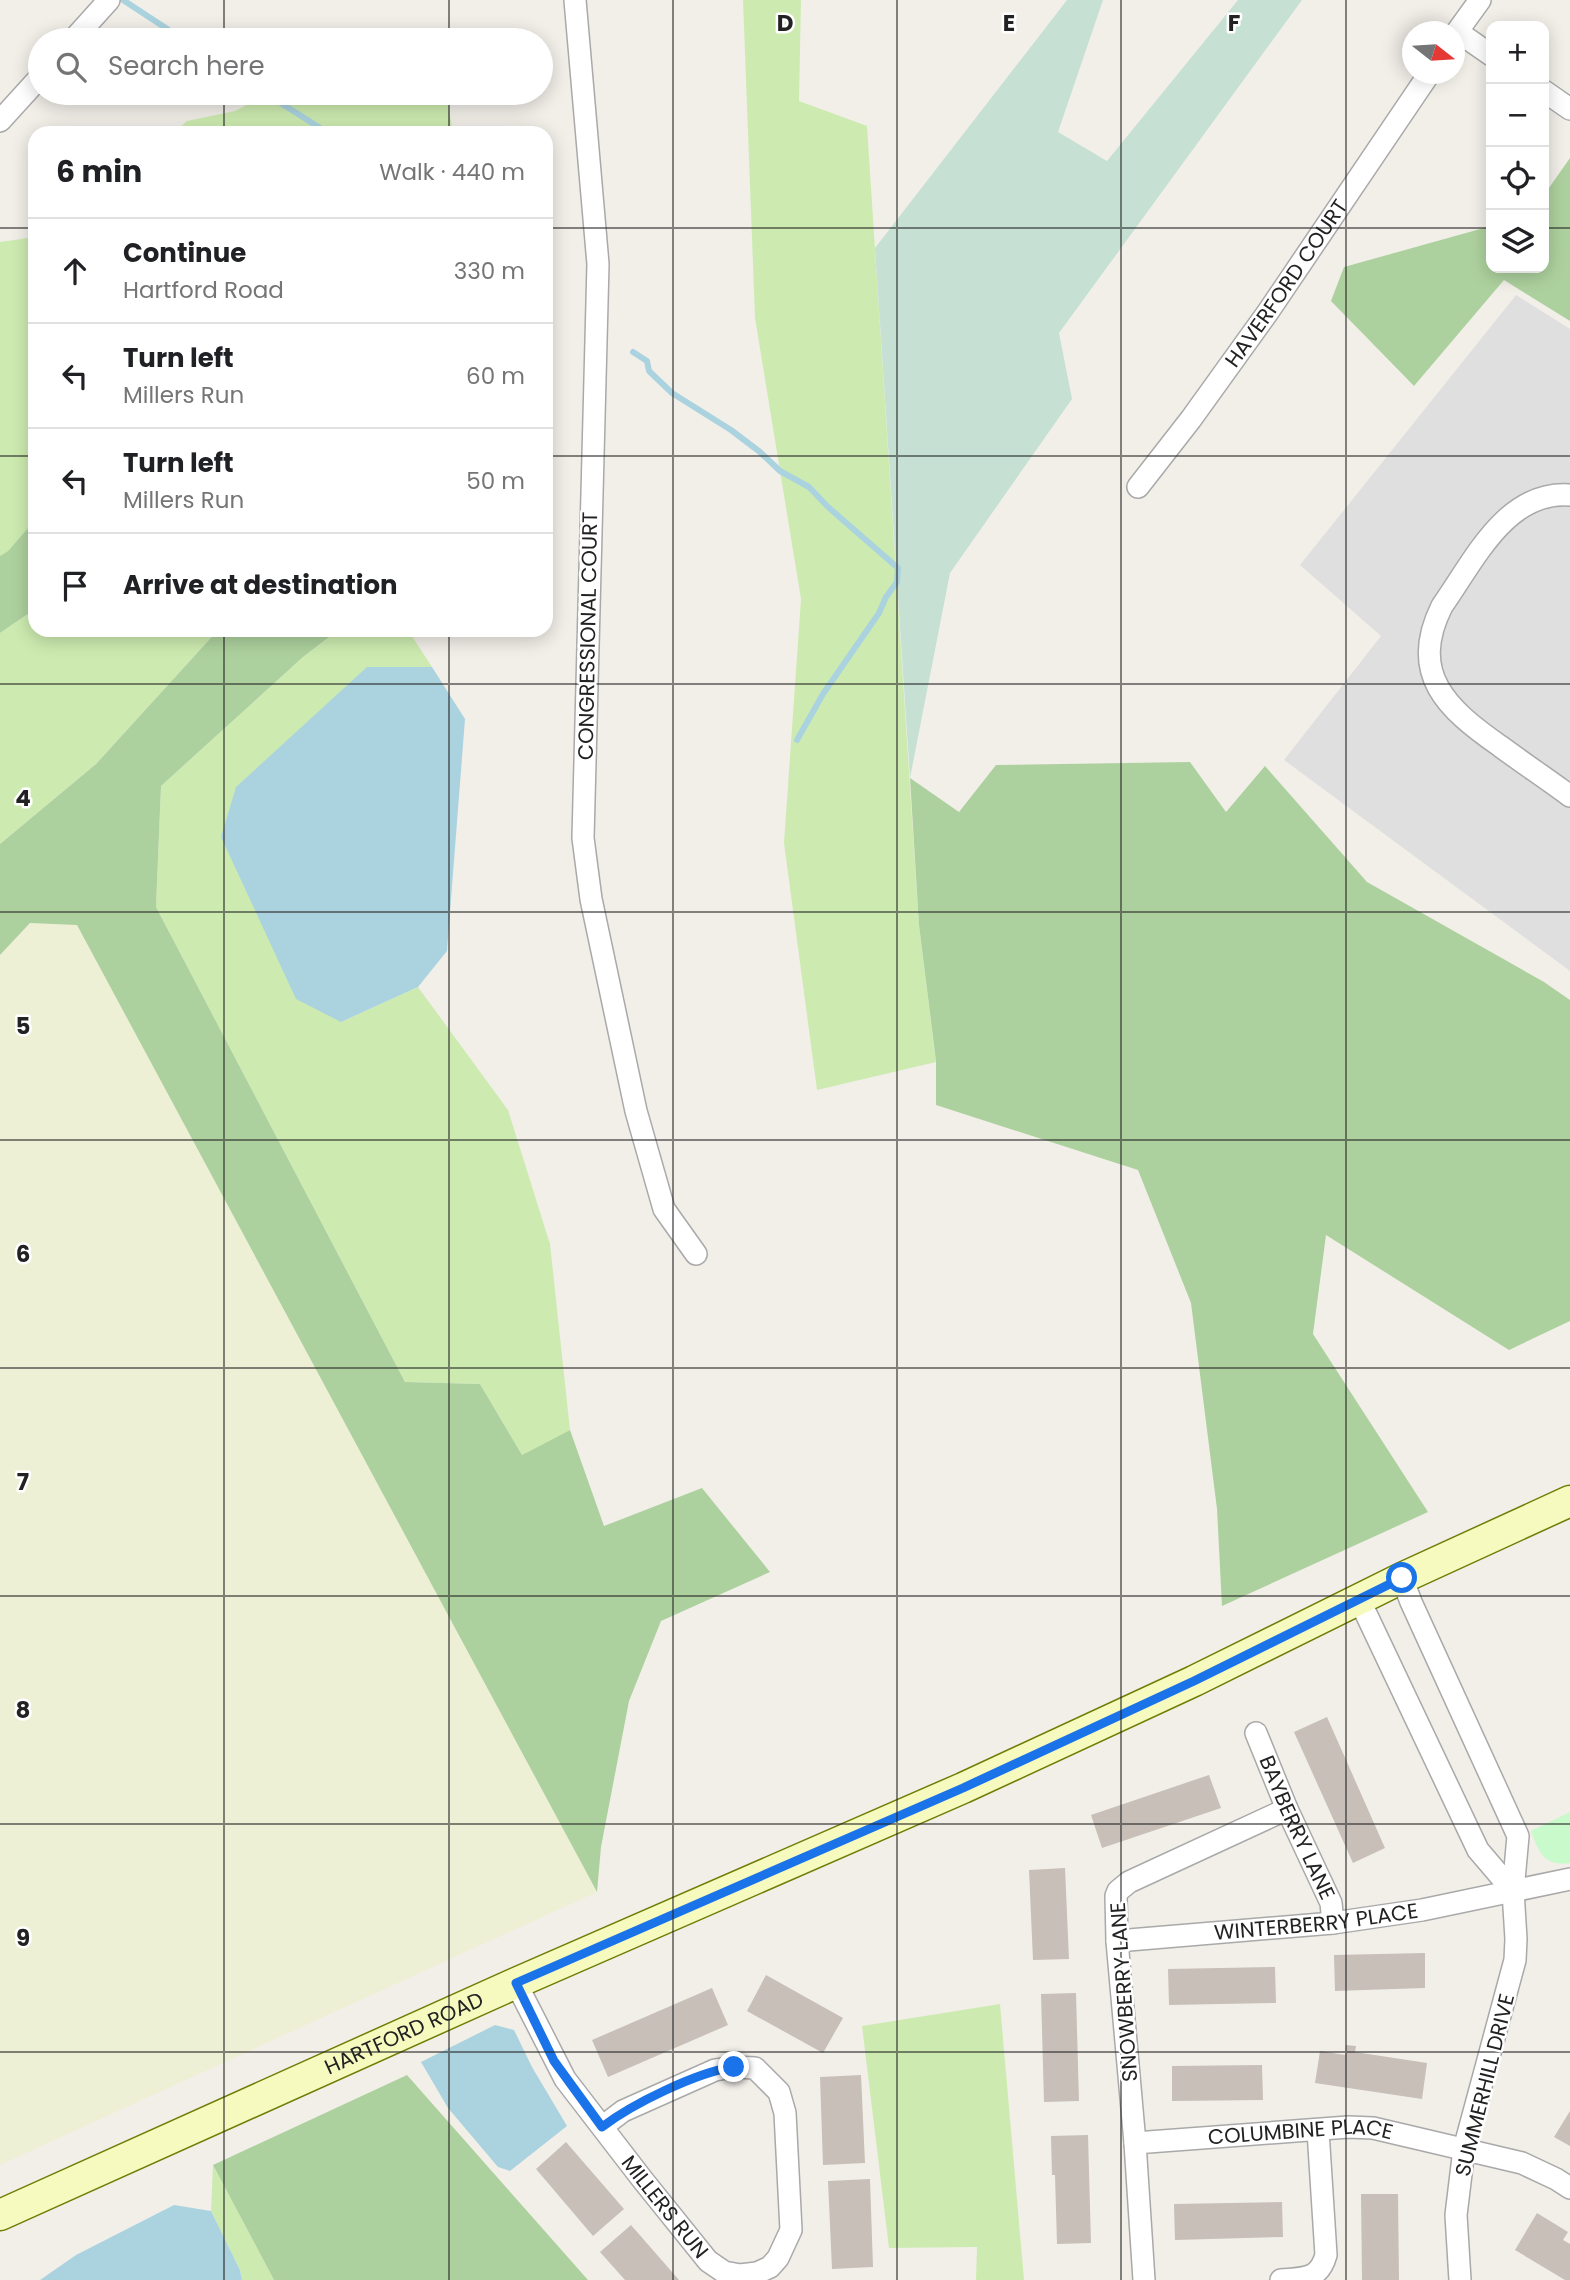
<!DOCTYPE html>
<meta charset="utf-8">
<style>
body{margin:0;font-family:Poppins,sans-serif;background:#f2f2f2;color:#202124}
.controls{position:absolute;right:21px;top:21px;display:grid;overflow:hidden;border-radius:14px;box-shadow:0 4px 18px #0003}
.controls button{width:63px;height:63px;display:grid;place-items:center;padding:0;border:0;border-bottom:2px solid #e0e0e0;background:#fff;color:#202124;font:35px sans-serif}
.compass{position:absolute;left:1402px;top:21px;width:63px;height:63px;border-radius:50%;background:#fff;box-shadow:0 4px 18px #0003;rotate:107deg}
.stop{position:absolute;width:21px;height:21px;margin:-16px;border:5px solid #1a73e8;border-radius:50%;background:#fff}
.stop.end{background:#1a73e8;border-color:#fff;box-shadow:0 2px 7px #0008}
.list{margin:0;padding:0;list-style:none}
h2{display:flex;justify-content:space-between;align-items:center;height:91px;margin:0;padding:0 28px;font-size:30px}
h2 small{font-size:23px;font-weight:400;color:#757577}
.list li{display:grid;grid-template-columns:46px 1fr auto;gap:21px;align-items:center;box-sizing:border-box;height:105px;padding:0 28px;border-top:2px solid #e0e0e0}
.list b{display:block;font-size:26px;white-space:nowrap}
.list p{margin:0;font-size:23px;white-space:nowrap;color:#757577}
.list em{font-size:23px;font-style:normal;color:#757577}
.icon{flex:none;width:38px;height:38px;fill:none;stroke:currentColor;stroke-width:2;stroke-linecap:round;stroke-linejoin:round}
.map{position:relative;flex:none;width:1570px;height:2280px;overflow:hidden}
.search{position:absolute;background:#fff;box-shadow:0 4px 18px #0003;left:28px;top:28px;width:525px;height:77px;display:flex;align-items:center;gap:18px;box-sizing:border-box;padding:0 24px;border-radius:38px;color:#757577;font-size:26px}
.panel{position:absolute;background:#fff;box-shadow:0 4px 18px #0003;left:28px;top:126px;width:525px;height:511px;border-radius:21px}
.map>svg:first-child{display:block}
.residential{fill:#e0dfdf}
.farmland{fill:#eef0d5}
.grass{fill:#cdebb0}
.forest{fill:#add19e}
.wetland{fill:#c6e0d4}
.park{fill:#c8facc}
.water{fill:#aad3df}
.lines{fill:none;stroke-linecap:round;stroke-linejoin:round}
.stream{stroke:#aad3df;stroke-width:6}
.building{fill:#c7bfb8}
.street-casing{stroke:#a9a9a9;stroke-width:24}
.secondary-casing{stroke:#707d05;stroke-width:33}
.street{stroke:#fff;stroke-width:21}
.secondary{stroke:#f7fabf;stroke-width:30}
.route{stroke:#1a73e8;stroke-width:9}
.grid{fill:none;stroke:#222;stroke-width:2;stroke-opacity:0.55}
.labels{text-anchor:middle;stroke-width:5;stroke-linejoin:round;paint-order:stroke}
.street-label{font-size:21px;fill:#222;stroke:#fff}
.grid-label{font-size:23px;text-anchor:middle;font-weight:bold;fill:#222;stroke:#fff;stroke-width:5;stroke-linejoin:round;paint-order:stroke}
</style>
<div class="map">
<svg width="1570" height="2280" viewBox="0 0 1570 2280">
<rect width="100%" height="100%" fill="#f2efe9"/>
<path class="residential" d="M1516,295L1570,329V971L1284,760L1381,636L1300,565Z"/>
<path class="farmland" d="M30,923L77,924L597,1892L0,2165V955Z"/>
<path class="grass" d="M743,0H801L799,101L867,126L919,925L936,1062L817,1090L784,843L801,599L755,318Z
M269,93H446L453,133H173L187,121L235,111Z
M35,237V520L8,551L0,556V242Z
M35,609V630H218L96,764L0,844V633Z
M338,630H408L432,667L367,668L341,1022L418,987L508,1110L550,1244L570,1430L522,1455L480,1384L405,1382L156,907L161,786L303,657Z
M1000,2004L1024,2280H976L977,2247L889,2248L862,2026Z
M213,2165L274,2280H242L240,2270L211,2211Z"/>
<path class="forest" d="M1570,158V321L1504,280L1414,386L1331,301L1344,267L1491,226V268H1544V195Z
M35,520V609L0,633V556L8,551Z
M218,630H338L303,657L161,786L156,907L405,1382L480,1384L522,1455L570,1430L604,1526L702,1488L770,1572L661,1621L629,1701L601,1847L597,1892L77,925L30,923L0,955V844L96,764Z
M1190,762L1226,812L1265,766L1367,882L1544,982L1570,1000V1321L1509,1350L1326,1235L1313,1334L1428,1512L1222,1606L1217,1509L1191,1303L1138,1170L936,1105V1061L919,925L910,778L959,812L996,765Z
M407,2075L588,2280H274L213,2165Z"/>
<path class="wetland" d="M1067,0H1103L1058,132L1107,161L1238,0H1302L1059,333L1072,399L950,573L910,778L875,248Z"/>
<path class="park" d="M1570,1812V1863C1545,1867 1538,1852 1531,1831Z"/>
<path class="water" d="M367,667H432L465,719L447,951L418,987L341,1022L296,999L221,837L236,787Z
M495,2025L514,2030L532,2067L567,2126L510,2171L498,2167L448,2108L421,2062Z
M174,2205L211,2211L240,2270L242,2280H40L76,2255Z"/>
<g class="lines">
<path class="stream" d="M123,0L184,40
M265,93L328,133
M633,352L647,361L649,371L672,393L731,430L760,452L780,471L809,487L828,507L898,568L897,582L886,597L879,613L823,694L797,740"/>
</g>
<path class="building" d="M1327,1717L1385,1848L1353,1863L1294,1732Z
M1209,1775L1221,1808L1102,1848L1091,1815Z
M1065,1868L1069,1959L1033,1960L1029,1870Z
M1425,1953V1988L1335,1991L1334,1955Z
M1275,1967L1276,2003L1169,2005L1168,1969Z
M766,1975L843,2018L823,2053L747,2011Z
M712,1988L728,2025L608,2077L592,2040Z
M1076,1993L1079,2101L1044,2102L1041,1994Z
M1346,2045L1356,2046L1355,2052L1427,2063L1422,2099L1315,2083L1320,2051L1345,2055Z
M1262,2065L1263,2100L1172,2101V2066Z
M861,2075L865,2163L823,2165L820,2077Z
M1570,2111V2146L1554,2137Z
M1088,2135L1091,2243L1057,2244L1055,2175H1052L1051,2136Z
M566,2142L624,2209L593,2236L536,2169Z
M870,2179L873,2267L832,2269L828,2181Z
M1361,2194H1398L1399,2280H1362Z
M1282,2202L1283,2237L1175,2240L1174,2204Z
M1537,2213L1568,2232L1563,2240L1570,2244V2280H1565L1515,2250Z
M631,2225L679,2280H625L600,2252Z"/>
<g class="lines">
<g class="street-casing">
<g id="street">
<path d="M575,0L598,264L583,838L591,899L636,1111L664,1209L696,1254"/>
<path d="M1458,32L1491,55"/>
<path d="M1454,36L1480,0"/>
<path d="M73,40L109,0"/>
<path d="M1544,91L1570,109"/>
<path d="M0,121L40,77"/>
<path id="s1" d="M1138,487L1191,419L1268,312L1429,74"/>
<path d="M1570,495C1506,490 1474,561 1442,606C1408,674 1447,709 1500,746C1523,763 1547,779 1570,796"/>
<path d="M1402,1578L1411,1602L1518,1836L1513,1891L1516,1939L1515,1960L1464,2149L1456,2215L1460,2280"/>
<path d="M1359,1599L1478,1850L1513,1891"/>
<path id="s2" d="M1256,1733L1287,1809L1331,1903L1333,1923"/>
<path id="s3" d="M1117,1941L1333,1923L1422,1910L1570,1879"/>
<path id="s4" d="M516,1983L565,2079L642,2179L708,2261L724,2272L740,2275L757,2273L770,2267L778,2258L791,2230L785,2113L779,2092L755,2068L734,2067L715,2070L623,2111L602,2127"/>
<path id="s5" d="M1135,2143L1348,2127L1373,2128L1522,2163L1556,2179L1570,2188"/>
<path d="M1144,2280L1135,2143L1117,1941L1116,1896L1118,1891L1129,1882L1287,1809"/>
<path d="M1281,2280C1304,2278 1319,2280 1326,2255L1318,2131"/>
</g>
</g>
<g class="secondary-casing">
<g id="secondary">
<path id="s6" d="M0,2215L516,1983L963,1788L1194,1681L1402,1578L1570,1501"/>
</g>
</g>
<use href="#street" class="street"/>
<use href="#secondary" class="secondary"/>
</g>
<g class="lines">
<path class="route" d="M734,2067C697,2072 632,2104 602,2127L554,2061L516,1983L963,1788L1194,1681L1402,1578"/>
</g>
<path class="grid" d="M224,0V40M449,0V40M673,0V2280M897,0V2280M1121,0V2280M1346,0V2280M224,93V133M449,93V133M0,228H35M546,228H1491M1544,228H1570M0,456H35M546,456H1570M224,630V2280M449,630V2280M0,684H1570M0,912H1570M0,1140H1570M0,1368H1570M0,1596H1570M0,1824H1570M0,2052H1570"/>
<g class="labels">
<g class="street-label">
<text dy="7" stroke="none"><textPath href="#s1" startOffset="252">HAVERFORD COURT</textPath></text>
<text transform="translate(588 636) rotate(-89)" y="7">CONGRESSIONAL COURT</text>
<text dy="7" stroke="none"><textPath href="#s2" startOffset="103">BAYBERRY LANE</textPath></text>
<text dy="7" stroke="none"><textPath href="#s3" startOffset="200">WINTERBERRY PLACE</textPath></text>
<text transform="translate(1124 1992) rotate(-94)" y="7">SNOWBERRY LANE</text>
<text dy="7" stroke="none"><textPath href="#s6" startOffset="443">HARTFORD ROAD</textPath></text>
<text transform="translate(1485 2085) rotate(-76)" y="7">SUMMERHILL DRIVE</text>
<text dy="7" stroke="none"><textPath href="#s5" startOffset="166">COLUMBINE PLACE</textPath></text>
<text dy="7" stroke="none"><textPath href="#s4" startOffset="270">MILLERS RUN</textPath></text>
</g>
</g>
<g class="grid-label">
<text x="785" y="31">D</text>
<text x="1009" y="31">E</text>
<text x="1234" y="31">F</text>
<text x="23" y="806">4</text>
<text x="23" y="1034">5</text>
<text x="23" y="1262">6</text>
<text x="23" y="1490">7</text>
<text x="23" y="1718">8</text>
<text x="23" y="1946">9</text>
</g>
</svg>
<div class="controls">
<button>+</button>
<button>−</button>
<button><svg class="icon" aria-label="locate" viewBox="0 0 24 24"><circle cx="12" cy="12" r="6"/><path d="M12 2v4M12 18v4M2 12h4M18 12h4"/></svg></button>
<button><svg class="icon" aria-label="layers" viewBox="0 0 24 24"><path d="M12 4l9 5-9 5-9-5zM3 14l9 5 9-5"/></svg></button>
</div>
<svg class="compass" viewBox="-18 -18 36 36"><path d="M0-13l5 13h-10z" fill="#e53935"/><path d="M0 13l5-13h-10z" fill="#757577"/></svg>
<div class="stop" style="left:1402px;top:1578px"></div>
<div class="stop end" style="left:734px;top:2067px"></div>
<div class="search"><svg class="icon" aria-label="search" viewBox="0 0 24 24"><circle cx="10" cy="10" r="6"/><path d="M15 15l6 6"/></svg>Search here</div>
<section class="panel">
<h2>6 min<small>Walk · 440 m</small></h2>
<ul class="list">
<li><svg class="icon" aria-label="ahead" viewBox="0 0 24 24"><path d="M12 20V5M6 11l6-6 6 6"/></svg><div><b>Continue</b><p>Hartford Road</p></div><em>330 m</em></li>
<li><svg class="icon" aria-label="left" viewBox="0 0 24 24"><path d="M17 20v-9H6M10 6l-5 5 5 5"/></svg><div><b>Turn left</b><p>Millers Run</p></div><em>60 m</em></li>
<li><svg class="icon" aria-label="left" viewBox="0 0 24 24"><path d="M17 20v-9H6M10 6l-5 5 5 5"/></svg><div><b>Turn left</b><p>Millers Run</p></div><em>50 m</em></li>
<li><svg class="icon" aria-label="arrive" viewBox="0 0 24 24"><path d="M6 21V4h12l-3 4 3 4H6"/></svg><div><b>Arrive at destination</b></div></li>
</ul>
</section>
</div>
